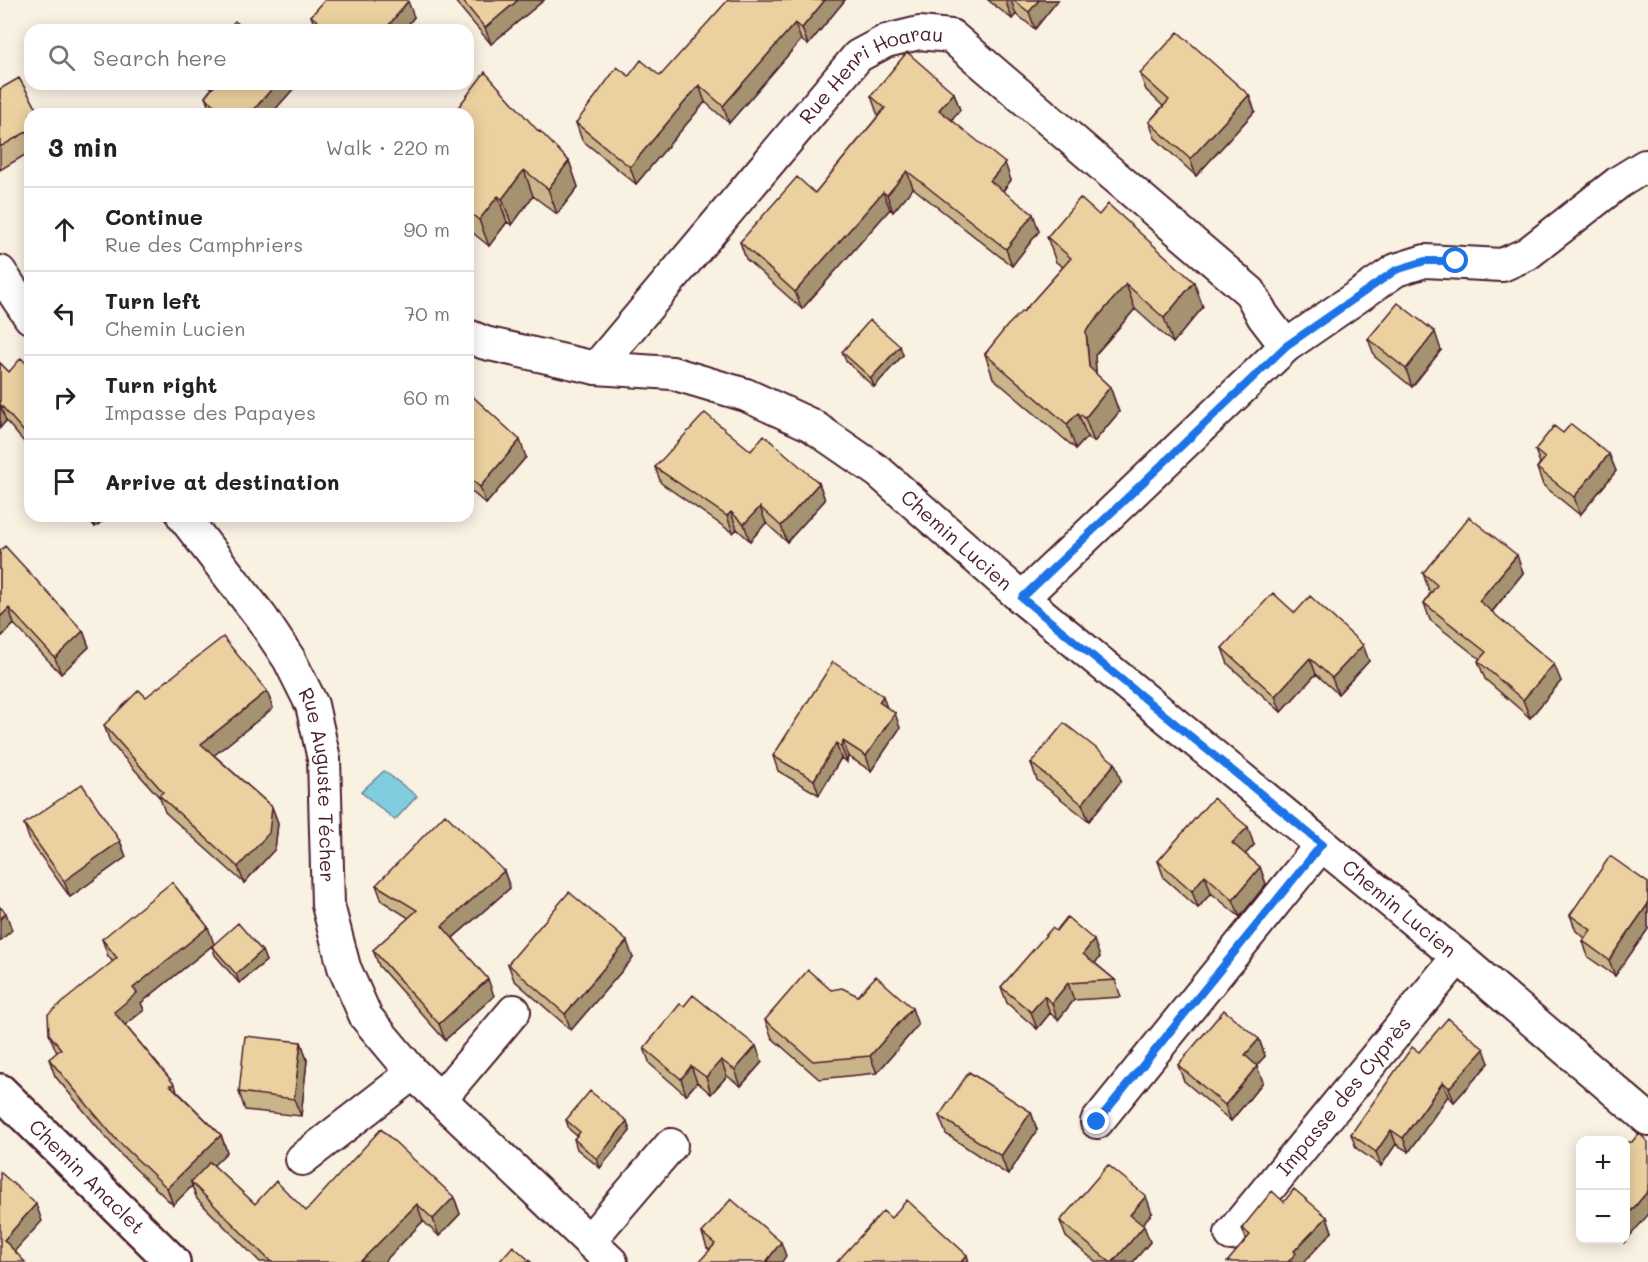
<!DOCTYPE html>
<meta charset="utf-8">
<style>
body{margin:0;font-family:Mali,sans-serif;background:#f2f2f2;color:#222}
.controls{position:absolute;right:18px;bottom:18px;display:grid;overflow:hidden;border-radius:12px;box-shadow:0 3px 15px #0003}
.controls button{width:54px;height:54px;display:grid;place-items:center;padding:0;border:0;border-bottom:2px solid #e0e0e0;background:#fff;color:#222;font:30px sans-serif}
.stop{position:absolute;width:18px;height:18px;margin:-14px;border:4px solid #1a73e8;border-radius:50%;background:#fff}
.stop.end{background:#1a73e8;border-color:#fff;box-shadow:0 2px 6px #0008}
.list{margin:0;padding:0;list-style:none}
h2{display:flex;justify-content:space-between;align-items:center;height:78px;margin:0;padding:0 24px;font-size:26px}
h2 small{font-size:20px;font-weight:400;color:#767676}
.list li{display:grid;grid-template-columns:39px 1fr auto;gap:18px;align-items:center;box-sizing:border-box;height:84px;padding:0 24px;border-top:2px solid #e0e0e0}
.list b{display:block;font-size:22px;white-space:nowrap}
.list p{margin:0;font-size:20px;white-space:nowrap;color:#767676}
.list em{font-size:20px;font-style:normal;color:#767676}
.icon{flex:none;width:33px;height:33px;fill:none;stroke:currentColor;stroke-width:2;stroke-linecap:round;stroke-linejoin:round}
.map{position:relative;flex:none;width:1648px;height:1262px;overflow:hidden}
.search{position:absolute;background:#fff;box-shadow:0 3px 15px #0003;left:24px;top:24px;width:450px;height:66px;display:flex;align-items:center;gap:15px;box-sizing:border-box;padding:0 21px;border-radius:18px;color:#767676;font-size:22px}
.panel{position:absolute;background:#fff;box-shadow:0 3px 15px #0003;left:24px;top:108px;width:450px;height:414px;border-radius:18px}
.map>svg:first-child{display:block}
.water{fill:#80cddf;stroke:#6a8797;stroke-width:1.5}
.lines{fill:none;stroke-linecap:round;stroke-linejoin:round}
.minor-casing{stroke:#4a1f2b;stroke-width:36}
.tertiary-casing{stroke:#4a1f2b;stroke-width:38}
.minor{stroke:#fff;stroke-width:32}
.tertiary{stroke:#fff;stroke-width:33}
.wall{fill:#cab48a;stroke:#4a1f2b;stroke-width:1.5}
.shaded-wall{fill:#a49270;stroke:#4a1f2b;stroke-width:1.5}
.building{fill:#ebd1a0;stroke:#4a1f2b;stroke-width:1.5}
.route{stroke:#1a73e8;stroke-width:8}
.labels{text-anchor:middle;stroke-width:4.5;stroke-linejoin:round;paint-order:stroke}
.street-label{font-size:20px;fill:#4a1f2b;stroke:#fff}
</style>
<div class="map">
<svg width="1648" height="1262" viewBox="0 0 1648 1262">
<rect width="100%" height="100%" fill="#f9f1e2"/>
<filter id="ink" filterUnits="userSpaceOnUse"><feTurbulence type="fractalNoise" baseFrequency=".0167" numOctaves="2"/><feDisplacementMap in="SourceGraphic" scale="12" xChannelSelector="R" yChannelSelector="G"/><feConvolveMatrix kernelMatrix="1 2 1 2 8 2 1 2 1" color-interpolation-filters="sRGB"/></filter>
<g filter="url(#ink)">
<path class="water" d="M384,771L417,796L395,820L361,792Z"/>
<g class="lines">
<g class="minor-casing">
<g id="minor">
<path d="M0,272L30,317"/>
<path id="s1" d="M468,336L485,343L596,368L672,373L746,395L811,425L879,472L1022,598L1458,957L1648,1119"/>
<path id="s2" d="M596,368L858,56L886,41L919,33L951,36L1250,292L1263,316L1286,346"/>
<path id="s3" d="M183,516L261,617L289,659L312,705L324,759L328,905L344,967L366,1017L413,1073L611,1262"/>
<path d="M1022,598L1286,346L1396,270L1425,261L1502,265L1527,254L1619,182L1645,166L1648,167"/>
<path d="M440,1099L514,1011"/>
<path d="M1097,1122L1322,844"/>
<path d="M302,1159L413,1073"/>
<path id="s4" d="M1231,1234L1458,957"/>
<path d="M589,1241L671,1145"/>
</g>
</g>
<g class="tertiary-casing">
<g id="tertiary">
<path id="s5" d="M0,1091L173,1262"/>
</g>
</g>
<use href="#minor" class="minor"/>
<use href="#tertiary" class="tertiary"/>
</g>
<path class="wall" d="M454,0H544L491,44Z
M845,0L808,45L801,40L729,123L705,102L636,184L582,140L576,123L629,76H660Z
M988,0H1058L1035,29L1016,14L1012,19Z
M311,16L414,17L404,30H316Z
M1140,74L1249,95L1255,111L1196,176L1155,138L1149,122L1163,106L1146,90Z
M207,84H295L296,86L271,114H211L205,97L212,88Z
M0,89L30,114V152L0,170Z
M954,93L960,110L952,120L1011,180L1003,191L1039,231L1012,266L913,188L893,212L890,209L802,309L746,259L740,242L815,193L879,115L877,113L871,96Z
M468,114L539,132L569,161L578,187L557,214L533,196L512,225L507,222L489,246L468,229Z
M1047,237L1203,307L1173,343L1135,309L1095,355L1096,374L1110,387L1119,412L1094,442L1087,437L1076,449L993,378L985,354L1023,312L1063,267L1056,262Z
M1368,339L1441,350L1412,387L1375,357Z
M842,352L903,355L874,387L846,361Z
M0,363L9,372L30,367V449L6,421L0,428Z
M468,392L526,457L486,504L471,491L468,493Z
M1535,450L1609,454L1616,471L1580,515L1543,485L1537,468L1540,463Z
M751,451L819,483L825,500L787,542L766,523L750,541L737,529L733,533L661,483L655,467Z
M86,516H109L95,527Z
M0,551L83,631L89,647L61,674L14,624L2,636L0,634Z
M1423,573H1523L1492,612L1561,681L1530,718L1485,679L1478,661L1480,659L1430,620L1424,603L1431,592L1429,591Z
M1295,613L1369,661L1338,694L1316,674L1281,712L1228,664L1222,648Z
M267,691L273,708L214,755L272,807L278,823L275,849L244,883L165,812L160,798L110,742L104,725L146,697Z
M888,708L900,728L871,771L848,756L847,762L841,758L819,795L778,771L773,756Z
M1031,763L1121,781L1089,821L1037,780Z
M24,824L120,841L126,857L70,897L30,841Z
M1254,845L1245,854L1260,867L1266,884L1240,917L1211,893L1198,908L1164,878L1158,861Z
M504,871L510,888L453,938L494,996L445,1040L379,966L373,950L409,918L382,901L376,885Z
M1648,883V929L1615,976L1588,957L1583,941L1585,938L1576,931L1570,915Z
M1056,931L1100,957L1095,963L1115,980L1121,997L1074,1000L1058,1020L1050,1013L1037,1029L1007,1003L1001,987Z
M102,939L214,944L262,951L266,961L239,983L215,955L212,946L213,945L141,1003L144,1010L125,1025L175,1085L177,1091L221,1135L227,1152L213,1165L255,1204L306,1211L454,1197L460,1214L439,1236L423,1221L384,1262H260L197,1199L192,1186L173,1205L120,1154L55,1076L49,1059L57,1053L49,1034L113,962L108,956Z
M633,958L571,1030L514,980L508,964Z
M831,990L918,1025L877,1073L819,1079L772,1038L765,1020Z
M1259,1039L1265,1056L1256,1065L1263,1082L1231,1121L1184,1081L1178,1065Z
M301,1042L307,1060L301,1116L245,1110L239,1092Z
M644,1048L762,1062L741,1086L727,1076L711,1094L697,1082L686,1095L650,1064Z
M1419,1052L1489,1063L1454,1102L1448,1096L1409,1152L1396,1144L1381,1166L1356,1148L1351,1134Z
M1031,1112L1037,1130L1008,1175L946,1134L939,1116Z
M566,1120L630,1131L600,1168L577,1149L574,1139L577,1136L569,1129Z
M1284,1202L1327,1217L1332,1232L1246,1239L1242,1228Z
M1152,1213L1142,1224L1150,1242L1133,1262H1096L1066,1237L1060,1221Z
M702,1233L786,1256L710,1250L707,1248Z"/>
<path class="shaded-wall" d="M518,0H544L491,44L485,28Z
M825,0H845L808,45L802,28Z
M1008,0H1011L1016,14L1012,19L1006,2Z
M1039,0H1058L1035,29L1029,12Z
M408,1L414,17L404,30H385Z
M795,23L801,40L729,123L723,106Z
M276,84H295L296,86L271,114H250Z
M699,85L705,102L636,184L630,167Z
M954,93L960,110L945,127L939,110Z
M1249,95L1255,111L1196,176L1190,159Z
M569,161L578,187L557,214L548,189Z
M1005,163L1011,180L997,198L990,181Z
M524,170L533,196L512,225L502,199Z
M907,171L913,188L893,212L887,195Z
M883,192L890,209L802,309L795,292Z
M498,196L507,222L489,246L479,220Z
M1033,214L1039,231L1012,266L1006,249Z
M1194,282L1203,307L1173,343L1164,318Z
M1126,284L1135,309L1095,355L1097,392L1089,367L1086,331Z
M1435,332L1441,350L1412,387L1406,369Z
M900,346L903,355L874,387L871,378Z
M1110,387L1119,412L1094,442L1085,418Z
M0,404L6,421L0,428Z
M1078,413L1087,437L1076,449L1067,424Z
M520,440L526,457L486,504L480,487Z
M1609,454L1616,471L1580,515L1574,497Z
M819,483L825,500L787,542L781,526Z
M468,484L471,491L468,493Z
M760,507L766,523L750,541L744,524Z
M731,512L737,529L733,533L727,516Z
M91,516H109L95,527Z
M1517,555L1523,573L1486,619L1479,601Z
M9,608L14,624L2,636L0,630V617Z
M83,631L89,647L61,674L55,658Z
M1363,645L1369,661L1338,694L1332,678Z
M1310,658L1316,674L1281,712L1275,696Z
M1554,664L1561,681L1530,718L1523,700Z
M267,691L273,708L207,761L201,744Z
M883,696L888,711L879,702Z
M895,713L900,728L871,771L866,756Z
M843,741L848,756L847,762L841,747Z
M836,743L841,758L819,795L814,780Z
M1115,763L1121,781L1089,821L1082,804Z
M272,807L278,823L275,849L244,883L238,867Z
M1248,827L1254,845L1239,861L1232,843Z
M120,841L126,857L70,897L64,881Z
M1260,867L1266,884L1240,917L1233,900Z
M504,871L510,888L448,942L442,926Z
M1205,875L1211,893L1198,908L1192,891Z
M1648,904V929L1615,976L1609,960Z
M6,913L12,930L0,941V919Z
M208,927L214,944L141,1003L144,1010L120,1029L114,1012L133,988Z
M1094,940L1100,957L1089,970L1083,954Z
M627,941L633,958L571,1030L565,1014Z
M262,951L266,961L239,983L236,974Z
M488,979L494,996L445,1040L439,1024Z
M1068,983L1074,1000L1058,1020L1052,1003Z
M1044,996L1050,1013L1037,1029L1031,1012Z
M912,1008L918,1025L877,1073L870,1056Z
M1259,1039L1265,1056L1251,1072L1245,1055Z
M301,1042L307,1060L301,1116L294,1099Z
M756,1046L762,1062L741,1086L735,1070Z
M1484,1049L1489,1063L1454,1102L1449,1088Z
M721,1060L727,1076L711,1094L706,1077Z
M691,1066L697,1082L686,1095L681,1079Z
M1257,1066L1263,1082L1231,1121L1225,1105Z
M1443,1082L1448,1096L1409,1152L1403,1138Z
M1031,1112L1037,1130L1008,1175L1001,1156Z
M627,1121L630,1131L600,1168L597,1159Z
M1391,1130L1396,1144L1381,1166L1376,1152Z
M221,1135L227,1152L194,1185L191,1182L192,1186L173,1205L167,1188Z
M1648,1191V1215L1624,1243L1623,1239H1626V1217Z
M1146,1196L1152,1213L1136,1231L1130,1215Z
M454,1197L460,1214L439,1236L433,1219Z
M36,1204L42,1221L10,1256L4,1240Z
M417,1204L423,1221L384,1262H360Z
M1327,1217L1332,1232L1304,1262H1288L1294,1251Z
M1144,1226L1150,1242L1133,1262H1113Z
M781,1242L786,1256L782,1262H766Z
M967,1255L969,1262H961Z"/>
<path class="building" d="M325,0H407L408,1L385,30H329L311,16Z
M462,0H518L485,28Z
M728,0H825L802,28L795,23L723,106L699,85L630,167L576,123L617,67L629,76L641,60L660,76Z
M1013,0H1039L1029,12Z
M235,21L246,30H227Z
M1178,32L1249,95L1190,159L1149,122L1169,100L1140,74Z
M907,52L954,93L939,110L1005,163L990,181L1033,214L1006,249L907,171L887,195L883,192L795,292L740,242L797,177L815,193L885,108L871,96Z
M485,72L539,132L540,131L569,161L548,189L524,170L502,199L498,196L479,220L468,211V114H453Z
M19,78L40,114H30V130L0,147V89Z
M216,84H276L250,114H224L205,97Z
M1080,198L1099,215L1108,204L1194,282L1164,318L1126,284L1086,331L1089,367L1110,387L1085,418L1078,413L1067,424L985,354L1007,326L1022,311L1023,312L1071,258L1047,237Z
M1398,303L1435,332L1406,369L1368,339Z
M870,320L900,346L871,378L842,352Z
M21,358L30,367V439L0,404V363L9,372Z
M468,392L520,440L480,487L468,477Z
M705,413L751,451L764,435L819,483L781,526L760,507L744,524L731,512L727,516L655,467Z
M1571,424L1609,454L1574,497L1537,468L1545,458L1535,450L1554,426L1563,433Z
M1469,517L1517,555L1479,601L1554,664L1523,700L1478,661L1486,652L1424,603L1437,585L1423,573Z
M5,546L83,631L55,658L9,608L0,617V551Z
M1273,593L1295,613L1310,596L1363,645L1332,678L1310,658L1275,696L1222,648Z
M223,637L267,691L201,744L272,807L269,833L238,867L159,795L163,792L104,725L139,690L146,697Z
M833,662L883,696L879,702L895,713L866,756L843,741L841,747L836,743L814,780L773,756Z
M1064,723L1115,763L1082,804L1031,763Z
M82,784L120,841L64,881L24,824Z
M1213,798L1248,827L1232,843L1260,867L1233,900L1205,875L1192,891L1158,861Z
M445,814L504,871L442,926L488,979L439,1024L373,950L417,910L376,885Z
M1610,856L1648,883V904L1609,960L1583,941L1591,930L1570,915Z
M172,882L208,927L133,988L137,993L114,1012L175,1085H170L221,1135L167,1188L114,1137L49,1059L61,1049L49,1034L48,1014L117,958L102,939Z
M569,892L627,941L565,1014L508,964Z
M0,907L6,913L0,919Z
M1067,917L1094,940L1083,954L1115,980L1068,983L1052,1003L1044,996L1031,1012L1001,987L1052,928L1056,931Z
M238,923L262,951L236,974L212,946Z
M808,970L831,990L842,988L858,996L876,976L912,1008L870,1056L813,1061L765,1020Z
M693,995L756,1046L735,1070L721,1060L706,1077L691,1066L681,1079L644,1048L680,1004L684,1006Z
M1224,1010L1259,1039L1245,1055L1257,1066L1225,1105L1178,1065Z
M1448,1018L1484,1049L1449,1088L1443,1082L1403,1138L1391,1130L1376,1152L1351,1134L1412,1047L1419,1052Z
M245,1036L301,1042L294,1099L239,1092Z
M969,1072L1031,1112L1001,1156L939,1116Z
M590,1091L627,1121L597,1159L574,1139L580,1132L566,1120Z
M381,1129L454,1197L433,1219L417,1204L360,1262H271L191,1182L210,1162L255,1204L276,1181L306,1211Z
M1639,1133L1648,1142V1191L1626,1217V1142H1632Z
M1108,1165L1146,1196L1130,1215L1144,1226L1113,1262H1110L1060,1221Z
M0,1172L36,1204L4,1240L25,1262H0Z
M1294,1189L1327,1217L1294,1251L1296,1253L1288,1262H1227L1250,1235L1242,1228L1272,1191L1284,1202Z
M731,1199L781,1242L766,1262H699L715,1244L702,1233Z
M907,1200L967,1255L961,1262H837L883,1211L891,1218Z
M513,1246L531,1262H499Z"/>
</g>
<g class="lines" filter="url(#ink)">
<path class="route" d="M1097,1122L1322,844L1022,598L1286,346L1396,270L1425,261H1456"/>
</g>
<g class="labels">
<g class="street-label">
<text dy="7" stroke="none"><textPath href="#s2" startOffset="410">Rue Henri Hoarau</textPath></text>
<text dy="7" stroke="none"><textPath href="#s1" startOffset="543">Chemin Lucien</textPath></text>
<text dy="7" stroke="none"><textPath href="#s3" startOffset="310">Rue Auguste Técher</textPath></text>
<text dy="7" stroke="none"><textPath href="#s1" startOffset="1119">Chemin Lucien</textPath></text>
<text dy="7" stroke="none"><textPath href="#s4" startOffset="178">Impasse des Cyprès</textPath></text>
<text dy="7" stroke="none"><textPath href="#s5" startOffset="122">Chemin Anaclet</textPath></text>
</g>
</g>
</svg>
<div class="controls">
<button>+</button>
<button>−</button>
</div>
<div class="stop" style="left:1456px;top:261px"></div>
<div class="stop end" style="left:1097px;top:1122px"></div>
<div class="search"><svg class="icon" aria-label="search" viewBox="0 0 24 24"><circle cx="10" cy="10" r="6"/><path d="M15 15l6 6"/></svg>Search here</div>
<section class="panel">
<h2>3 min<small>Walk · 220 m</small></h2>
<ul class="list">
<li><svg class="icon" aria-label="ahead" viewBox="0 0 24 24"><path d="M12 20V5M6 11l6-6 6 6"/></svg><div><b>Continue</b><p>Rue des Camphriers</p></div><em>90 m</em></li>
<li><svg class="icon" aria-label="left" viewBox="0 0 24 24"><path d="M17 20v-9H6M10 6l-5 5 5 5"/></svg><div><b>Turn left</b><p>Chemin Lucien</p></div><em>70 m</em></li>
<li><svg class="icon" aria-label="right" viewBox="0 0 24 24"><path d="M7 20v-9h11M14 6l5 5-5 5"/></svg><div><b>Turn right</b><p>Impasse des Papayes</p></div><em>60 m</em></li>
<li><svg class="icon" aria-label="arrive" viewBox="0 0 24 24"><path d="M6 21V4h12l-3 4 3 4H6"/></svg><div><b>Arrive at destination</b></div></li>
</ul>
</section>
</div>
